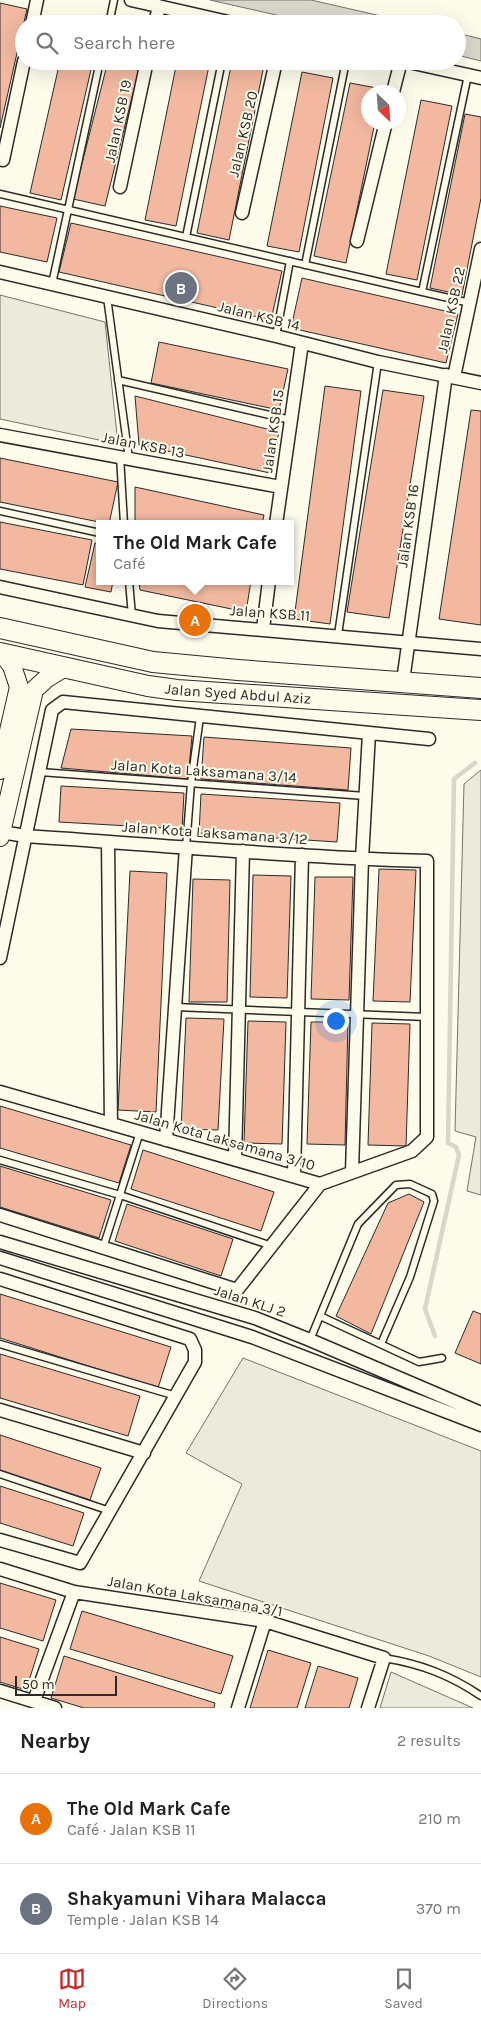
<!DOCTYPE html>
<meta charset="utf-8">
<style>
body{margin:0;font-family:Karla,sans-serif;background:#f2f2f2;color:#222}
.compass{position:absolute;left:361px;top:85px;width:45px;height:45px;border-radius:50%;background:#fff;box-shadow:0 5px 20px #0002;rotate:155deg}
.scale{position:absolute;left:15px;bottom:12px;width:102px;box-sizing:border-box;padding-left:5px;border:2px solid #2b2b2b;border-top:0;font-size:14px;line-height:18px;white-space:nowrap;color:#2b2b2b;-webkit-text-stroke:4px #fdfbea;paint-order:stroke}
.you{position:absolute;left:335px;top:1020px;width:18px;height:18px;margin:-12px;border:4px solid #fff;border-radius:50%;background:#1a73e8;box-shadow:0 0 0 8px #1a73e833}
.badge{display:grid;place-items:center;width:32px;height:32px;border-radius:50%;background:#c62828;color:#fff;font-size:16px;font-weight:700}
.pin{position:absolute;translate:-50% -50%;border:2px solid #fff;box-shadow:0 1px 5px #0006}
.popup{position:absolute;left:96px;top:520px;width:198px;height:65px;box-sizing:border-box;display:grid;place-content:center;border-radius:0px;background:#fff;filter:drop-shadow(0 1px 4px #0005);font-size:16px;white-space:nowrap;color:#767676}
.popup b{font-size:19px;color:#222}
.popup::after{content:'';position:absolute;left:50%;top:100%;margin-left:-10px;border:10px solid transparent;border-top-color:#fff}
.list{margin:0;padding:0;list-style:none}
h2{display:flex;justify-content:space-between;align-items:center;height:65px;margin:0;padding:0 20px;font-size:21px}
h2 small{font-size:16px;font-weight:400;color:#767676}
.list li{display:grid;grid-template-columns:32px 1fr auto;gap:15px;align-items:center;box-sizing:border-box;height:90px;padding:0 20px;border-top:1px solid #e0e0e0}
.list b{display:block;font-size:19px;white-space:nowrap}
.list p{margin:0;font-size:16px;white-space:nowrap;color:#767676}
.list em{font-size:16px;font-style:normal;color:#767676}
.icon{flex:none;width:28px;height:28px;fill:none;stroke:currentColor;stroke-width:2;stroke-linecap:round;stroke-linejoin:round}
.map{position:relative;flex:none;width:481px;height:1708px;overflow:hidden}
.search{position:absolute;background:#fff;box-shadow:0 5px 20px #0002;left:15px;right:15px;top:15px;height:55px;display:flex;align-items:center;gap:12px;box-sizing:border-box;padding:0 18px;border-radius:28px;color:#767676;font-size:19px}
.sheet{height:245px;background:#fff}
nav{display:flex;justify-content:space-around;align-items:center;box-sizing:border-box;height:70px;border-top:1px solid #e0e0e0;background:#fff;font-size:14px;color:#767676}
nav a{display:grid;justify-items:center;gap:2px}
nav .on{color:#c62828}
.map>svg:first-child{display:block}
.green{fill:#ecebdb;stroke:#74746e}
.water{fill:#d8d7c9;stroke:#74746e}
.lines{fill:none;stroke-linecap:round;stroke-linejoin:round}
.stream{stroke:#d8d7c9;stroke-width:4.5}
.building{fill:#f2b8a0;stroke:#2b2b2b}
.lane-casing{stroke:#2b2b2b;stroke-width:9}
.street-casing{stroke:#2b2b2b;stroke-width:15}
.secondary-casing{stroke:#2b2b2b;stroke-width:20}
.primary-casing{stroke:#2b2b2b;stroke-width:22}
.lane{stroke:#fdfbea;stroke-width:6}
.street{stroke:#fdfbea;stroke-width:12}
.secondary{stroke:#fdfbea;stroke-width:18}
.primary{stroke:#fdfbea;stroke-width:20}
.labels{text-anchor:middle;stroke-width:4;stroke-linejoin:round;paint-order:stroke}
.street-label{font-size:15px;fill:#2b2b2b;stroke:#fdfbea}
</style>
<div class="map">
<svg width="481" height="1708" viewBox="0 0 481 1708">
<rect width="100%" height="100%" fill="#fdfbea"/>
<path class="green" d="M0,295L105,322L118,444L0,419Z
M481,770V1195L467,1191L476,1137L455,1131L464,784Z
M243,1358L481,1451V1677L429,1656L199,1581L242,1484L186,1453Z
M391,1672L473,1708H380Z"/>
<path class="water" d="M210,0H311L416,24H316Z
M457,33L481,39V61L457,55Z"/>
<g class="lines">
<path class="stream" d="M435,1336L425,1309L459,1155L456,1147L448,1143L454,779L475,763"/>
</g>
<path class="building" d="M0,3L27,9L0,128Z
M69,20L88,24H68Z
M60,61H93L61,200L30,193Z
M108,61H141L105,206L73,199Z
M177,61H210L176,226L145,220Z
M232,61L264,65L229,240L197,233Z
M302,72L333,78L299,252L267,246Z
M350,83L382,89L381,92H368V122H375L346,263L314,256Z
M421,100L452,106L417,280L386,274Z
M465,114L481,117V198L462,295L430,288Z
M0,206L57,218L47,262L0,252Z
M71,223L282,271L271,320L59,272Z
M302,278L458,314L446,363L291,328Z
M159,342L288,369L279,410L151,383Z
M325,386L361,391L330,624L294,619Z
M383,390L424,396L389,618L347,612Z
M135,396L279,432L270,473L139,445Z
M471,410L481,411V625L439,619Z
M0,458L118,482L109,524L0,502Z
M135,487L264,515L262,524H135Z
M0,522L92,540L83,585L0,569Z
M95,543L100,544V581H113L111,592L85,587Z
M139,581H251L246,612L140,590Z
M71,729L192,736L188,779L61,768Z
M204,737L351,748L348,790L201,779Z
M61,786L184,793L182,829L59,822Z
M201,794L340,803L337,842L199,833Z
M379,869L416,870L410,1002L373,1001Z
M130,871L167,873L156,1112L118,1110Z
M253,875L291,876L287,998L250,997Z
M315,877H353L349,1000L311,999Z
M193,879L230,880L227,1002H189Z
M186,1018L224,1019L218,1130L181,1129Z
M248,1021L286,1022L282,1144L244,1143Z
M311,1022H348L345,1145L307,1144Z
M372,1023L410,1024L406,1146L368,1145Z
M0,1106L131,1145L119,1183L0,1148Z
M143,1150L274,1192L261,1231L131,1189Z
M0,1166L111,1200L99,1238L0,1207Z
M409,1194L424,1202L371,1334L336,1316L388,1203Z
M127,1204L233,1239L221,1276L115,1241Z
M0,1294L171,1347L158,1388L0,1338Z
M473,1311L481,1314V1364L455,1353Z
M0,1354L140,1396L128,1436L0,1398Z
M0,1435L101,1468L90,1500L0,1471Z
M0,1486L84,1513L73,1546L0,1523Z
M0,1583L56,1600L43,1641L0,1628Z
M82,1611L233,1656L221,1694L70,1649Z
M0,1637L39,1649L26,1690L0,1682Z
M268,1650L311,1663L297,1708H250Z
M64,1656L215,1703L214,1708H84L51,1698Z
M318,1666L358,1678L349,1708H305Z"/>
<g class="lines">
<g class="lane-casing">
<path id="lane" d="M109,24L114,0
M0,194L470,303
M186,237L222,61
M305,265L346,61
M52,284L100,61
M422,292L468,75
M107,297L129,459
M276,336L290,261
M118,380L291,420
M120,456L124,524
M0,511L100,533
M129,581L132,616
M338,635L378,362
M40,772L365,796
M186,847L191,783L200,717
M175,1007L427,1017
M0,1160L120,1195L272,1246
M103,1248L140,1132
M320,1316L419,1362L442,1358
M310,1340L358,1224L396,1185L410,1184L432,1194L434,1201L410,1277L381,1344
M0,1344L176,1396
M0,1474L110,1511
M384,1658C421,1664 450,1675 481,1696"/>
</g>
<g class="street-casing">
<path id="street" d="M131,0L237,24
M32,24L37,0
M155,24L159,6
M404,61L481,78
M393,92L401,61
M3,160L24,61
M120,187L147,61
M242,213L276,61
M357,241L386,122
M0,272L276,336L378,362L481,383
M454,377L481,249
M0,435L281,487
M276,524L302,343
M0,587L158,621L481,649
M263,629L269,581
M403,681L446,375
M108,842L111,1124
M0,958L52,710L63,702L429,739
M0,1092L320,1184L412,1151L427,1137V861C293,857 159,845 26,836L1,832
M166,1140L186,847
M235,1159L243,851
M352,1172L362,859L369,733
M294,1176L302,855
M0,1215L237,1290L320,1184
M0,1242L255,1318L310,1340L481,1413
M0,1258L252,1337L481,1425
M0,1279L190,1339L195,1350V1362L80,1563L0,1540
M0,1410L144,1453
M0,1569L74,1592L265,1621L384,1658L368,1708
M0,1691L55,1708
M34,1701L74,1592
M238,1708L265,1621"/>
</g>
<g class="secondary-casing">
<path id="secondary" d="M0,770L19,687L12,666L2,653
M0,837L34,690L47,678L65,667"/>
</g>
<g class="primary-casing">
<g id="primary">
<path d="M0,628L153,662L238,670L481,688"/>
<path id="s1" d="M0,653L148,686L177,690L481,710"/>
</g>
</g>
<use href="#lane" class="lane"/>
<use href="#street" class="street"/>
<use href="#secondary" class="secondary"/>
<use href="#primary" class="primary"/>
</g>
<g class="labels">
<g class="street-label">
<text transform="translate(118 121) rotate(-78)" y="5">Jalan KSB 19</text>
<text transform="translate(243 134) rotate(-77)" y="5">Jalan KSB 20</text>
<text transform="translate(451 310) rotate(-78)" y="5">Jalan KSB 22</text>
<text transform="translate(259 316) rotate(14)" y="5">Jalan KSB 14</text>
<text transform="translate(273 431) rotate(-82)" y="5">Jalan KSB 15</text>
<text transform="translate(143 445) rotate(11)" y="5">Jalan KSB 13</text>
<text transform="translate(408 526) rotate(-82)" y="5">Jalan KSB 16</text>
<text transform="translate(270 613) rotate(4)" y="5">Jalan KSB 11</text>
<text dy="5" stroke="none"><textPath href="#s1" startOffset="242">Jalan Syed Abdul Aziz</textPath></text>
<text transform="translate(204 771) rotate(4)" y="5">Jalan Kota Laksamana 3/14</text>
<text transform="translate(215 833) rotate(4)" y="5">Jalan Kota Laksamana 3/12</text>
<text transform="translate(225 1140) rotate(16)" y="5">Jalan Kota Laksamana 3/10</text>
<text transform="translate(250 1301) rotate(18)" y="5">Jalan KLJ 2</text>
<text transform="translate(195 1596) rotate(10)" y="5">Jalan Kota Laksamana 3/1</text>
</g>
</g>
</svg>
<svg class="compass" viewBox="-18 -18 36 36"><path d="M0-13l5 13h-10z" fill="#e53935"/><path d="M0 13l5-13h-10z" fill="#767676"/></svg>
<div class="scale">50 m</div>
<div class="you"></div>
<div class="pin badge" style="left:195px;top:620px;background:#e8710a">A</div>
<div class="popup"><b>The Old Mark Cafe</b>Café</div>
<div class="pin badge" style="left:181px;top:288px;background:#6b7280">B</div>
<div class="search"><svg class="icon" aria-label="search" viewBox="0 0 24 24"><circle cx="10" cy="10" r="6"/><path d="M15 15l6 6"/></svg>Search here</div>
</div>
<section class="sheet">
<h2>Nearby<small>2 results</small></h2>
<ul class="list">
<li><span class="badge" style="background:#e8710a">A</span><div><b>The Old Mark Cafe</b><p>Café · Jalan KSB 11</p></div><em>210 m</em></li>
<li><span class="badge" style="background:#6b7280">B</span><div><b>Shakyamuni Vihara Malacca</b><p>Temple · Jalan KSB 14</p></div><em>370 m</em></li>
</ul>
</section>
<nav>
<a class="on"><svg class="icon" aria-label="map" viewBox="0 0 24 24"><path d="M3 6l6-2 6 2 6-2v14l-6 2-6-2-6 2zM9 4v14M15 6v14"/></svg>Map</a>
<a><svg class="icon" aria-label="directions" viewBox="0 0 24 24"><path d="M12 3l9 9-9 9-9-9zM9 14v-3h6M13 9l2 2-2 2"/></svg>Directions</a>
<a><svg class="icon" aria-label="saved" viewBox="0 0 24 24"><path d="M7 4h10v16l-5-4-5 4z"/></svg>Saved</a>
</nav>
